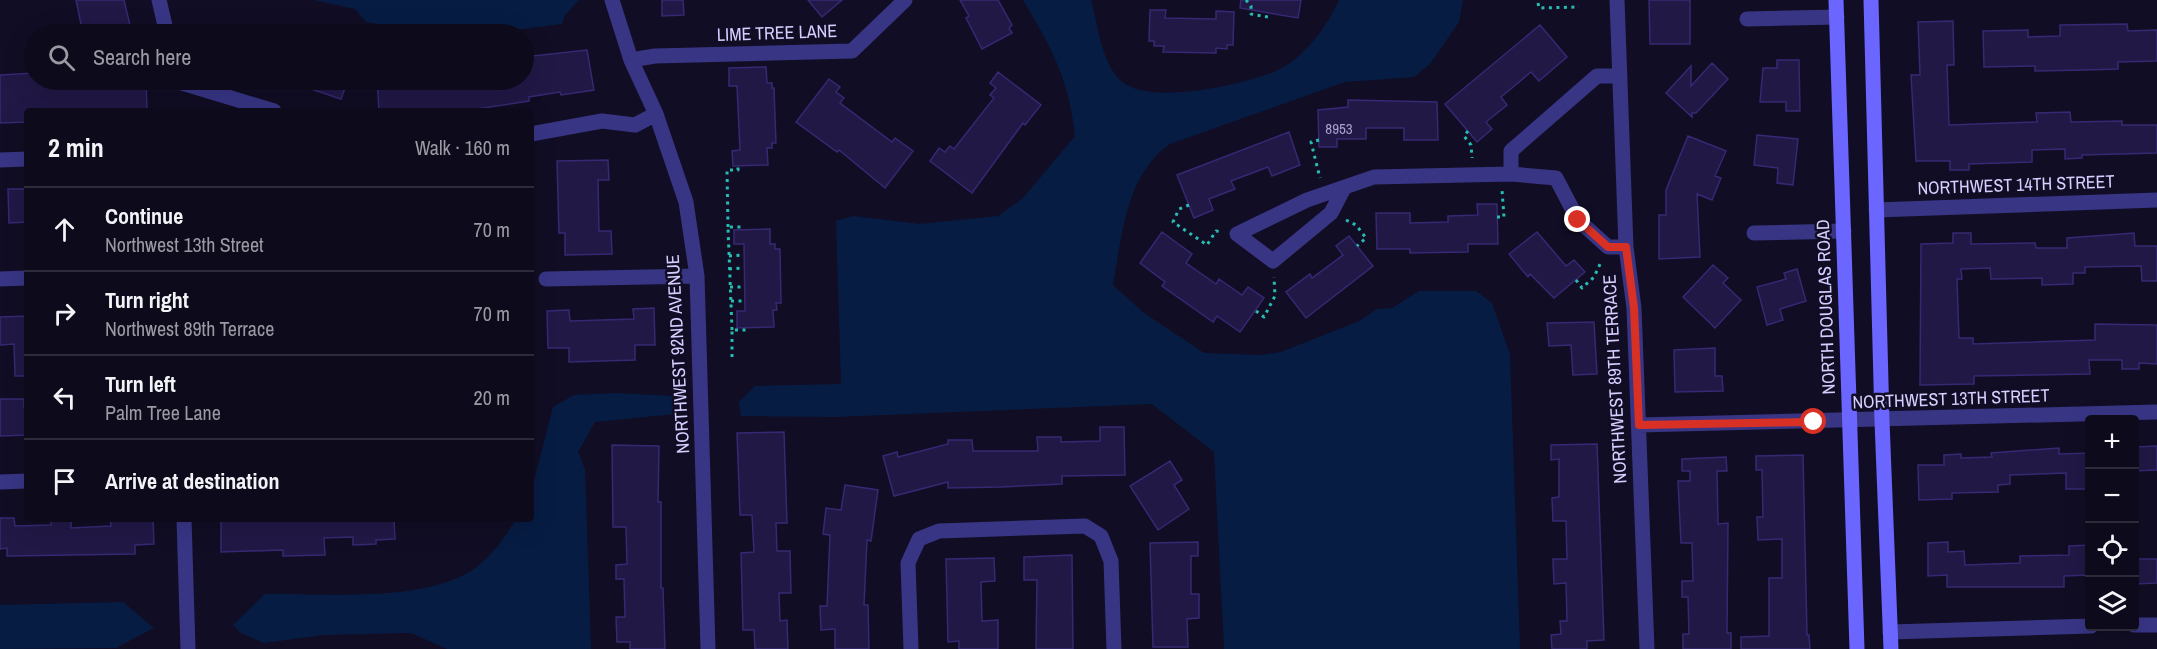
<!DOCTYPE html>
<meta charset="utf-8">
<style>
body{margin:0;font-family:"Archivo Narrow",sans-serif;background:#1b1828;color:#f1f3f6}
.controls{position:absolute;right:18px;bottom:18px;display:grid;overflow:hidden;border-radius:6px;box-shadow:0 6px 24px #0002}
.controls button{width:54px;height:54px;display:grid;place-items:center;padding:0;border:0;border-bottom:2px solid #2d2b3a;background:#0d0a1b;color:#f1f3f6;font:30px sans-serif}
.stop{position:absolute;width:18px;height:18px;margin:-14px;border:4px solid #d93025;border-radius:50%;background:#fff}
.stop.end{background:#d93025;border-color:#fff;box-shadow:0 2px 6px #0008}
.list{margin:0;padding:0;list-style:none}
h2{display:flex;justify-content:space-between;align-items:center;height:78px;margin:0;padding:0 24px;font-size:26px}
h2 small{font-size:20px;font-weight:400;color:#9a9aa3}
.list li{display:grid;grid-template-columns:39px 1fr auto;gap:18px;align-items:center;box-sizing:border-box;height:84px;padding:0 24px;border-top:2px solid #2d2b3a}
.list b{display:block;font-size:22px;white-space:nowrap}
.list p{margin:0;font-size:20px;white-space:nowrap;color:#9a9aa3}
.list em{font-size:20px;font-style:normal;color:#9a9aa3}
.icon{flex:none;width:33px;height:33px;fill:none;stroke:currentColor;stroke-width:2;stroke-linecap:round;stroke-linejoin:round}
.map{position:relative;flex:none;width:2157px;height:649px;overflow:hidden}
.search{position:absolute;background:#0d0a1b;box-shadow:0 6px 24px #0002;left:24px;top:24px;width:510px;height:66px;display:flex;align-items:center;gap:15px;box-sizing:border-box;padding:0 21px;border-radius:33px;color:#9a9aa3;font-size:22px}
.panel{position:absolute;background:#0d0a1b;box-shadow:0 6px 24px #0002;left:24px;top:108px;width:510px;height:414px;border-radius:6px}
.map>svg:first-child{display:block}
.water{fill:#071c43}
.building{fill:#211846;stroke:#372873;stroke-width:1.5}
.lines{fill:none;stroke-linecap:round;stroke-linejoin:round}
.path{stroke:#27bbb2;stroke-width:3;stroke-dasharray:3 4.5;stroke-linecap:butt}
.minor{stroke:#383585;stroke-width:15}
.secondary{stroke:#6a66ff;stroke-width:15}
.route{stroke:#d93025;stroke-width:8}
.labels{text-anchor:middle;stroke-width:5;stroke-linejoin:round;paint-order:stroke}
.number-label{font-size:15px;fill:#a8a1d1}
.street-label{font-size:18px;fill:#d5cfff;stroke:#110d24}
</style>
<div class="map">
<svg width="2157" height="649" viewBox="0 0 2157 649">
<rect width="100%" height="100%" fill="#110d24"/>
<path class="water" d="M314,0H579L565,15L562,24L481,34H416L408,29L366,22L355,9Z
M1023,0H1091C1098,25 1101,62 1121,81C1150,106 1243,85 1276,71C1304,59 1327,26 1339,0H1463L1459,22L1430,64L1414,77L1345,82L1170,144C1126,174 1122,236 1113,285L1144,313L1204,353L1260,355L1281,352L1359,321L1377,309L1392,308L1419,291H1476L1492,303L1510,354L1520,649H1224L1214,452L1152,404L835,417L741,416L739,402L755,386L841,384L836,221L853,216L920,224L998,216L1023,198L1075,136C1069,79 1052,49 1023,0Z
M616,393L674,396L675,414L595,422L578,452L585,469L591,649H447L411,633L323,635L264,643L241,633L233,625L265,594C326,593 418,603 471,571C491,558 504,538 516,519H531V492L553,407L574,395Z
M123,602L154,628L116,648L0,649V605Z"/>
<path class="building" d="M76,0H124L132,34H83Z
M662,0H683L684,15L662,16Z
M808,0H842L822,17Z
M960,0H998L1012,25L1009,28L1012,33L982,49L966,18L969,16Z
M1241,0H1301L1298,18L1240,8Z
M1649,0H1690V44H1650Z
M1150,10H1166L1165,18L1216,19V11L1234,12L1233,45H1227V49L1216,48V53L1163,52L1164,46H1154V41H1149Z
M1953,21L1954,65H1947L1949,125L2037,122L2036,113L2070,112L2071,122L2122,121V125H2157V153L2082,155V158L2065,159V149L2032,150V162L1969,164V170H1950V161H1916L1911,75H1920L1918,22Z
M2127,24L2128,31L2157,30V61L2118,62V69L2085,70L2035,71V66L1984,67L1983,31L2028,30V37L2060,36V25Z
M1540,25L1567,57L1539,81L1531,72L1501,97L1507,105L1486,122L1492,129L1477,142L1445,104Z
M587,50L594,90L561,95L560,92L529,97V101L477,109L379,111L377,80H524V57Z
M1777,60H1799L1800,111H1786V102H1760L1763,68H1777Z
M1712,63L1728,79L1696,113H1692V117L1666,93L1691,66V86Z
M766,67L767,83H772V88H774L776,143H772V148H767L768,165L733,166L732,151L740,150L737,86H729V68Z
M998,72L1041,105L1025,125L1023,123L972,193L930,161L939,148L945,152L950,146L954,149L994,98L990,95L996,88L990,83Z
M34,73V80H146L147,111H27V122L0,123V75Z
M829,79L840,87L836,92L844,98L840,103L892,142L895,138L913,151L885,188L839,150L837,152L796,122Z
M290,80H348L341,99L290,82Z
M1348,100L1437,102L1438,140H1404V128H1366V139H1337V147H1319L1318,110L1348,107Z
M1289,132L1300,165L1272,176L1268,167L1231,181L1235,189L1209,199L1213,210L1194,218L1177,175Z
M1757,135L1798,139L1793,185L1777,183L1778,168L1754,165Z
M1688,136L1726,151L1715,176L1721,178L1712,200L1697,194L1700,257L1659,259V215H1666V190Z
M608,160L609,180H598L599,231H611L612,254L565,255V233H559L557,161Z
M8,189H27V222L9,223Z
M1477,204H1497L1498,244H1468V252L1410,253V249H1377L1376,213H1410V223L1448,222V216L1478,215Z
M770,229V244H775V249H780L781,303H776L777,310H773L774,327L737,328V311H745L744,244H734V230Z
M1162,232L1192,254L1186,263L1216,284L1219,279L1242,295L1248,287L1264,298L1240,332L1217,316L1213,322L1162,286L1165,282L1140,263Z
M1537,232L1566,266L1574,260L1585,272L1554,298L1530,274L1528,277L1509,254Z
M1953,233H1971V244L2035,243L2036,248H2067V238L2134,233L2135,246H2157V281H2142L2141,266L2085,267V273H2073V284L2042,285V278L1991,279L1990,268L1961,269L1962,279H1957L1959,338H1973V344L2095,340V324L2157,325V364L2139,363V369H2122V360H2089L2090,374L1974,376V384L1920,385L1921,244L1953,243Z
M1349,236L1373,266L1306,318L1286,292L1310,274L1312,278L1343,255L1336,246Z
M1713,265L1728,278L1723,283L1741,300L1715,328L1683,297Z
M1797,269L1806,301L1780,309L1783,320L1767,325L1757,287L1786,279L1784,273Z
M654,308L655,345H635V360L569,362V348H548L547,311L569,310L570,321L634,319L633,309Z
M27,316V376H15L14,344L0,345V317Z
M1594,322L1597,374L1573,375L1571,345L1549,346L1547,323Z
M1715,348V376H1722L1723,391L1675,392L1674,350Z
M0,399H24V407H27V435L0,436Z
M1100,427H1124L1125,475L1062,476V484L1001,487L948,488V482L894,496L883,456L897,452L898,457L948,444V440H972L973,451H1038L1037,437H1061V442L1100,441Z
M784,432L787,523H776L777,551H790L791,593H779L780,621L787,620L788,649H755L754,630H743L741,553L754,552L752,515H740L737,433Z
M1597,444L1604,640L1587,641V649H1552L1551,635L1561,634L1560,621H1567L1566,583L1554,584L1553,559H1567L1566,521H1553L1552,498L1559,497V459L1551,460V445Z
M612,445L659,446L658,502H661V588H663L665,649H630V642H617L616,617H625L624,579H616V565L627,564L626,527H613Z
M2157,446V470L2134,471V447Z
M2059,448V454L2090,453V489H2066V473L2010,475V484L1998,485V492L1952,493V499L1919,500L1918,465H1944V455L1961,454V458L1992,457L1991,453Z
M1803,455L1807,635H1809L1810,649H1741V637L1769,636V578H1782V539L1758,540L1757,517H1763L1762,470H1756V456Z
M1726,457L1727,471H1717L1718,524L1728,523L1727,633H1731V649H1683V634H1689L1688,597H1682V581H1693L1692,543H1681L1678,481H1690V471H1682V459Z
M1170,461L1182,480L1174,485L1189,509L1158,530L1130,486Z
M845,485L878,490L871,541L867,540L864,605H868L869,649H835V629L821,630L820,606H827L830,535L823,534L826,508L841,510Z
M0,518H14L15,526L51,525V519H71V528L111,526L110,519H153L154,544L135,545V554L7,556V548L0,549Z
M221,519H394L395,539L376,540V544L353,545V537L324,538L325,555L283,556V550L221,552Z
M1198,542V556H1191V594H1199V618L1187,619L1188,647H1153L1150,543Z
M1948,542V552L1964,551L1965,565L2020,563V556L2069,555V546L2090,545V575L2064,576V587H1947V575L1928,576V543Z
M1072,555L1073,649H1036L1037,580H1024V557Z
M994,558L995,581L981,582L982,621L998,620V649H959V641L948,642L946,559Z
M2134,559H2157V583L2134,584Z"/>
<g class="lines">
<path class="path" d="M1246,0L1251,6V14L1268,17V13
M1538,3L1539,8L1579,7
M1468,131L1464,136L1471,145L1472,158
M1319,140L1311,142L1320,178
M1189,205L1179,209L1173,222L1207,245L1216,231L1223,232
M1497,217H1504L1502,190
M1346,220L1356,225L1366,238L1357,246
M728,227L727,170H738V166
M729,256L744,255
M729,269L744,268
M1576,280L1582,288L1594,277L1601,262
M730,287H745
M731,301H745
M1256,311L1264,317L1275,296L1274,277
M732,330L728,227H742V229
M732,357V330H746V328"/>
<path class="minor" d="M159,0L167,34
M612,0L631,60L656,114L686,202L697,276L708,649
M1617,0L1626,247L1634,308L1647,649
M1747,19L1837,17
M631,60L655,56L852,51L905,0
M181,80L182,83L274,111
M531,134L602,121L635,125L656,114
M0,160L27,159
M1511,174V151L1597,76H1620
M1344,188L1331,213L1273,261L1237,234L1307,200L1374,177L1511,174L1556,178L1578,220L1608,247H1626
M1876,210L2157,200
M1754,233L1844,231
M0,279L27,278
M546,279L697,276
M1639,425L2157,412
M0,482L27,481
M184,519L188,649
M2134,625H2157
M1890,632L2091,626
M911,649L908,563L919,539L939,531L1085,526L1101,536L1111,561L1114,649"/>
<path class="secondary" d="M1836,0L1857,649
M1871,0L1882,421L1891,649"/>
</g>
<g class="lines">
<path class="route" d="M1578,220L1608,247H1626L1634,308L1639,425L1814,422"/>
</g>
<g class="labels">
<g class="number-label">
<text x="1339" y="134">8953</text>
</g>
<g class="street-label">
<text transform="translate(777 33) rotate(-2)" y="6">LIME TREE LANE</text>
<text transform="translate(2016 185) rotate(-2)" y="6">NORTHWEST 14TH STREET</text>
<text transform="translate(1826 307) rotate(-92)" y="6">NORTH DOUGLAS ROAD</text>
<text transform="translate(678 354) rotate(-93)" y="6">NORTHWEST 92ND AVENUE</text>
<text transform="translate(1615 379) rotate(-93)" y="6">NORTHWEST 89TH TERRACE</text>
<text transform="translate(1951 399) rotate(-2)" y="6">NORTHWEST 13TH STREET</text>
</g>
</g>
</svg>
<div class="controls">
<button>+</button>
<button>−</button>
<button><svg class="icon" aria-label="locate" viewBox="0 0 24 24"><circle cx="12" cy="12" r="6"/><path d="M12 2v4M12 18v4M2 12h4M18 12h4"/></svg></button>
<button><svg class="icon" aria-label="layers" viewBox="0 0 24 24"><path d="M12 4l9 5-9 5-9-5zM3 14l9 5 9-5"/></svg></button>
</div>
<div class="stop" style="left:1814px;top:422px"></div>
<div class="stop end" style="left:1578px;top:220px"></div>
<div class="search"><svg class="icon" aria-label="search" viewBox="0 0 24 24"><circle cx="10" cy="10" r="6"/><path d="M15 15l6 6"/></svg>Search here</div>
<section class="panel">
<h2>2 min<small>Walk · 160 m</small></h2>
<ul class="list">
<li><svg class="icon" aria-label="ahead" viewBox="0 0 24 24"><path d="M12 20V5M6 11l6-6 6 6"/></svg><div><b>Continue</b><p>Northwest 13th Street</p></div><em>70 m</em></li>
<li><svg class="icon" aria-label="right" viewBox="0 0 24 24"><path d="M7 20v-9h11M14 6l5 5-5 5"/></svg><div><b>Turn right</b><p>Northwest 89th Terrace</p></div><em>70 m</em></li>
<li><svg class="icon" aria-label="left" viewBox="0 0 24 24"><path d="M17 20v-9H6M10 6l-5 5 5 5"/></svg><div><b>Turn left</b><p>Palm Tree Lane</p></div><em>20 m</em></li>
<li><svg class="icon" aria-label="arrive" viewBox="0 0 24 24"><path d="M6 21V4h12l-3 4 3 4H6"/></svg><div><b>Arrive at destination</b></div></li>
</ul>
</section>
</div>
